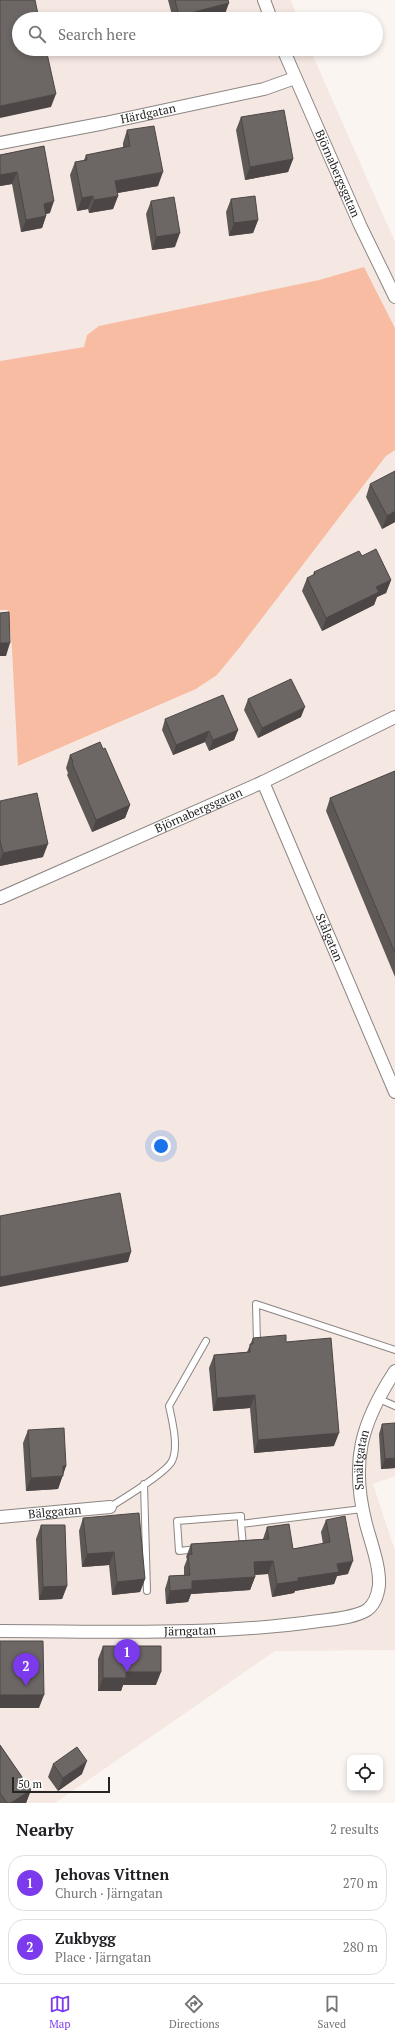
<!DOCTYPE html>
<meta charset="utf-8">
<style>
body{margin:0;font-family:"PT Serif",serif;background:#f6f6f6;color:#202124}
.controls{position:absolute;right:12px;bottom:12px;display:grid;overflow:hidden;border-radius:8px;box-shadow:0 2px 6px #0003}
.controls button{width:36px;height:36px;display:grid;place-items:center;padding:0;border:0;border-bottom:1px solid #e0e0e0;background:#fff;color:#202124;font:20px sans-serif}
.scale{position:absolute;left:12px;bottom:10px;width:98px;box-sizing:border-box;padding-left:4px;border:2px solid #272524;border-top:0;font-size:11px;line-height:14px;white-space:nowrap;color:#272524;-webkit-text-stroke:3px #fff;paint-order:stroke}
.you{position:absolute;left:161px;top:1146px;width:14px;height:14px;margin:-10px;border:3px solid #fff;border-radius:50%;background:#1a73e8;box-shadow:0 0 0 6px #1a73e833}
.badge{display:grid;place-items:center;width:26px;height:26px;border-radius:50%;background:#7c3aed;color:#fff;font-size:13px;font-weight:700}
.pin{position:absolute;translate:-50% -33px;filter:drop-shadow(0 1px 2px #0008)}
.pin::after{content:'';position:absolute;top:21px;width:14px;height:12px;background:inherit;clip-path:polygon(0 0,100% 0,50% 100%)}
.list{margin:0;padding:0;list-style:none}
h2{display:flex;justify-content:space-between;align-items:center;height:52px;margin:0;padding:0 16px;font-size:17px}
h2 small{font-size:13px;font-weight:400;color:#757577}
.list li{display:grid;grid-template-columns:26px 1fr auto;gap:12px;align-items:center;box-sizing:border-box;height:56px;margin:0 8px 8px;padding:0 8px;border:1px solid #e0e0e0;border-radius:16px}
.list b{display:block;font-size:15px;white-space:nowrap}
.list p{margin:0;font-size:13px;white-space:nowrap;color:#757577}
.list em{font-size:13px;font-style:normal;color:#757577}
.icon{flex:none;width:22px;height:22px;fill:none;stroke:currentColor;stroke-width:2;stroke-linecap:round;stroke-linejoin:round}
.map{position:relative;flex:none;width:395px;height:1803px;overflow:hidden}
.search{position:absolute;background:#fff;box-shadow:0 2px 6px #0003;left:12px;right:12px;top:12px;height:44px;display:flex;align-items:center;gap:10px;box-sizing:border-box;padding:0 14px;border-radius:22px;color:#757577;font-size:15px}
.sheet{height:180px;background:#fff}
nav{display:flex;justify-content:space-around;align-items:center;box-sizing:border-box;height:56px;border-top:1px solid #e0e0e0;background:#fff;font-size:11px;color:#757577}
nav a{display:grid;justify-items:center;gap:2px}
nav .on{color:#7c3aed}
.map>svg:first-child{display:block}
.built{fill:#f5e7e1}
.green{fill:#f8bca2}
.lines{fill:none;stroke-linecap:round;stroke-linejoin:round}
.service-casing{stroke:#8b8583;stroke-width:8}
.minor-casing{stroke:#8b8583;stroke-width:14}
.service{stroke:#fff;stroke-width:6}
.minor{stroke:#fff;stroke-width:12}
.wall{fill:#5d5856}
.shaded-wall{fill:#4c4746}
.building{fill:#6c6664;stroke:#4c4746}
.labels{text-anchor:middle;stroke-width:4;stroke-linejoin:round;paint-order:stroke}
.street-label{font-size:12px;fill:#272524;stroke:#fff}
</style>
<div class="map">
<svg width="395" height="1803" viewBox="0 0 395 1803">
<rect width="100%" height="100%" fill="#fbf5f2"/>
<path class="built" d="M0,0H291L298,19H19V49H310L395,242V328L364,267L319,280L232,299L87,335L84,347L0,361Z
M395,450V1476L373,1484L395,1551V1650L275,1651L55,1803H0V610H8L12,649L19,766L196,689L217,675L240,647L386,456Z"/>
<path class="green" d="M364,267L395,328V450L386,456L240,647L217,675L196,689L18,766L12,649L8,610H0V361L84,347L87,335L99,326L319,280Z"/>
<g class="lines">
<g class="service-casing">
<path id="service" d="M257,1343L256,1304L395,1350
M377,1398L395,1406
M144,1484L147,1591
M110,1507C123,1499 167,1472 172,1461C179,1447 172,1420 169,1406L206,1341
M240,1546L243,1545L241,1524
M197,1549L179,1551L177,1521L241,1516V1524L362,1509"/>
</g>
<g class="minor-casing">
<g id="minor">
<path d="M264,0L271,19"/>
<path id="s1" d="M283,49L360,225L395,297"/>
<path id="s2" d="M0,143L105,123L264,89L295,78"/>
<path id="s3" d="M263,782L395,1092"/>
<path id="s4" d="M0,898L263,782L395,717"/>
<path id="s5" d="M0,1517L110,1507"/>
<path id="s6" d="M0,1631C106,1631 214,1636 319,1621C333,1619 354,1618 367,1610C375,1604 378,1594 379,1585C380,1566 371,1543 366,1524C350,1462 361,1423 395,1371"/>
</g>
</g>
<use href="#service" class="service"/>
<use href="#minor" class="minor"/>
</g>
<path class="wall" d="M168,0H228L225,14L204,19H173Z
M241,117L293,159L288,172L245,180L236,130Z
M127,130L158,186L118,193V196L113,209L89,213L88,209L77,211L70,175L75,162L84,160L86,155L123,148V143Z
M44,146L50,213L46,214V216L42,228L21,232L12,184L0,186V155Z
M231,199L258,220L253,233L229,236L226,212Z
M151,201L175,247L152,250L146,214Z
M370,484L395,522L382,529L366,497Z
M362,556L391,580L386,593L377,597L374,605L322,631L302,591L307,578L313,575L314,572Z
M248,699L301,717L258,738L244,710Z
M165,719L238,730L234,740L209,751L205,742L173,755L162,730Z
M103,749L130,805L125,818L92,832L67,775L68,773L66,768L70,755Z
M395,771V977L326,811L330,798Z
M0,801L43,857L0,866Z
M253,1338L286,1342L334,1446L254,1453L250,1408L213,1411L209,1368L214,1355L247,1352Z
M382,1424L395,1468L381,1469L379,1434Z
M28,1430L66,1466L58,1489L26,1491L23,1443Z
M83,1518L145,1579L140,1592L112,1595L109,1565L82,1567L79,1531Z
M326,1520L348,1574L337,1576L334,1584L295,1591L294,1593L272,1597L268,1574L255,1575V1577L250,1590L191,1594L188,1602L166,1604L165,1589L169,1576L184,1575V1567L187,1559L186,1557L191,1544L263,1539L267,1527L293,1549L323,1544L321,1532Z
M41,1525L67,1586L62,1599L39,1600L36,1539Z
M103,1646L156,1685H123L121,1691H98V1659Z
M0,1745L31,1790L26,1803H0Z
M53,1764L82,1774L58,1791L48,1777Z"/>
<path class="shaded-wall" d="M229,3L225,14L204,19H178L179,16Z
M56,94L51,107L0,118V106Z
M293,159L288,172L245,180L250,167Z
M17,172L12,184L0,186V175Z
M163,172L158,186L111,194L115,181Z
M93,196L88,209L77,211L82,198Z
M118,196L113,209L89,213L94,200Z
M54,201L50,213L39,215L44,204Z
M46,216L42,228L21,232L26,220Z
M258,220L253,233L229,236L234,223Z
M180,233L175,247L152,250L156,237Z
M395,511V522L382,529L387,516Z
M391,580L386,593L377,597L374,605L322,631L326,618L376,587Z
M0,643H10L6,656H0Z
M305,707L301,717L258,738L262,728Z
M238,730L234,740L209,751L213,740Z
M209,731L205,742L173,755L176,745Z
M130,805L125,818L92,832L96,820Z
M48,844L43,857L0,866V860L3,853Z
M131,1252L128,1262L0,1287V1277Z
M255,1395L250,1408L213,1411L217,1398Z
M339,1433L334,1446L254,1453L258,1440Z
M395,1458V1468L381,1469L385,1459Z
M63,1466H66L58,1489L26,1491L31,1478Z
M114,1552L109,1565L82,1567L87,1554Z
M273,1561L268,1574L249,1575L254,1562Z
M353,1561L348,1574L337,1576L334,1584L295,1591L294,1593L272,1597L277,1584L298,1578L337,1564Z
M255,1577L250,1590L191,1594L188,1602L166,1604L170,1591L192,1581Z
M145,1579L140,1592L112,1595L117,1582Z
M67,1586L62,1599L39,1600L43,1587Z
M126,1672H161L156,1685H123L121,1691H98L103,1678Z
M0,1695H44L39,1708H0Z
M87,1761L82,1774L58,1791L63,1778Z
M31,1790L26,1803H11Z"/>
<path class="building" d="M0,0H35L39,19H19V49H46L56,94L0,106Z
M175,0H228L229,3L179,16Z
M284,110L293,159L250,167L241,117Z
M154,126L163,172L115,181L118,196L94,200L93,196L82,198L75,162L87,160L86,155L130,146L127,130Z
M44,146L54,201L44,204L46,216L26,220L17,172L0,175V155Z
M255,196L258,220L234,223L231,199Z
M174,197L180,233L156,237L151,201Z
M395,471V511L387,516L370,484Z
M376,549L391,580L376,587L379,592L326,618L307,578L315,574L314,572L359,551L362,556Z
M9,612L10,643H0V613Z
M291,679L305,707L262,728L248,699Z
M223,695L238,730L213,740L209,731L176,745L165,719Z
M100,742L103,749L105,748L130,805L96,820L72,763L73,762L70,755Z
M395,771V953L330,798Z
M37,793L48,844L3,853L0,840V801Z
M120,1193L131,1252L0,1277V1216Z
M286,1335V1342L331,1338L339,1433L258,1440L255,1395L217,1398L214,1355L250,1352V1344H253V1338Z
M395,1423V1458L385,1459L382,1424Z
M64,1428L66,1466H63V1476L31,1478L28,1430Z
M139,1513L145,1579L117,1582L114,1552L87,1554L83,1518Z
M345,1516L353,1561L337,1564L339,1572L298,1578V1581L277,1584L273,1561L254,1562L255,1577L192,1581V1589L170,1591L169,1576L190,1575L188,1555L192,1554L191,1544L269,1539L267,1527L289,1524L293,1549L330,1542L326,1520Z
M41,1525H65L67,1586L43,1587Z
M0,1641H43L44,1695H0Z
M103,1646H161V1672H126V1678H103Z
M0,1745L31,1790L11,1803H7L0,1793Z
M77,1747L87,1761L63,1778L53,1764Z"/>
<g class="labels">
<g class="street-label">
<text dy="4" stroke="none"><textPath href="#s2" startOffset="151">Härdgatan</textPath></text>
<text dy="4" stroke="none"><textPath href="#s1" startOffset="136">Björnabergsgatan</textPath></text>
<text dy="4" stroke="none"><textPath href="#s4" startOffset="217">Björnabergsgatan</textPath></text>
<text dy="4" stroke="none"><textPath href="#s3" startOffset="169">Stålgatan</textPath></text>
<text dy="4" stroke="none"><textPath href="#s6" startOffset="525">Smältgatan</textPath></text>
<text dy="4" stroke="none"><textPath href="#s5" startOffset="55">Bälggatan</textPath></text>
<text dy="4" stroke="none"><textPath href="#s6" startOffset="190">Järngatan</textPath></text>
</g>
</g>
</svg>
<div class="controls">
<button><svg class="icon" aria-label="locate" viewBox="0 0 24 24"><circle cx="12" cy="12" r="6"/><path d="M12 2v4M12 18v4M2 12h4M18 12h4"/></svg></button>
</div>
<div class="scale">50 m</div>
<div class="you"></div>
<div class="pin badge" style="left:127px;top:1672px">1</div>
<div class="pin badge" style="left:26px;top:1686px">2</div>
<div class="search"><svg class="icon" aria-label="search" viewBox="0 0 24 24"><circle cx="10" cy="10" r="6"/><path d="M15 15l6 6"/></svg>Search here</div>
</div>
<section class="sheet">
<h2>Nearby<small>2 results</small></h2>
<ul class="list">
<li><span class="badge">1</span><div><b>Jehovas Vittnen</b><p>Church · Järngatan</p></div><em>270 m</em></li>
<li><span class="badge">2</span><div><b>Zukbygg</b><p>Place · Järngatan</p></div><em>280 m</em></li>
</ul>
</section>
<nav>
<a class="on"><svg class="icon" aria-label="map" viewBox="0 0 24 24"><path d="M3 6l6-2 6 2 6-2v14l-6 2-6-2-6 2zM9 4v14M15 6v14"/></svg>Map</a>
<a><svg class="icon" aria-label="directions" viewBox="0 0 24 24"><path d="M12 3l9 9-9 9-9-9zM9 14v-3h6M13 9l2 2-2 2"/></svg>Directions</a>
<a><svg class="icon" aria-label="saved" viewBox="0 0 24 24"><path d="M7 4h10v16l-5-4-5 4z"/></svg>Saved</a>
</nav>
